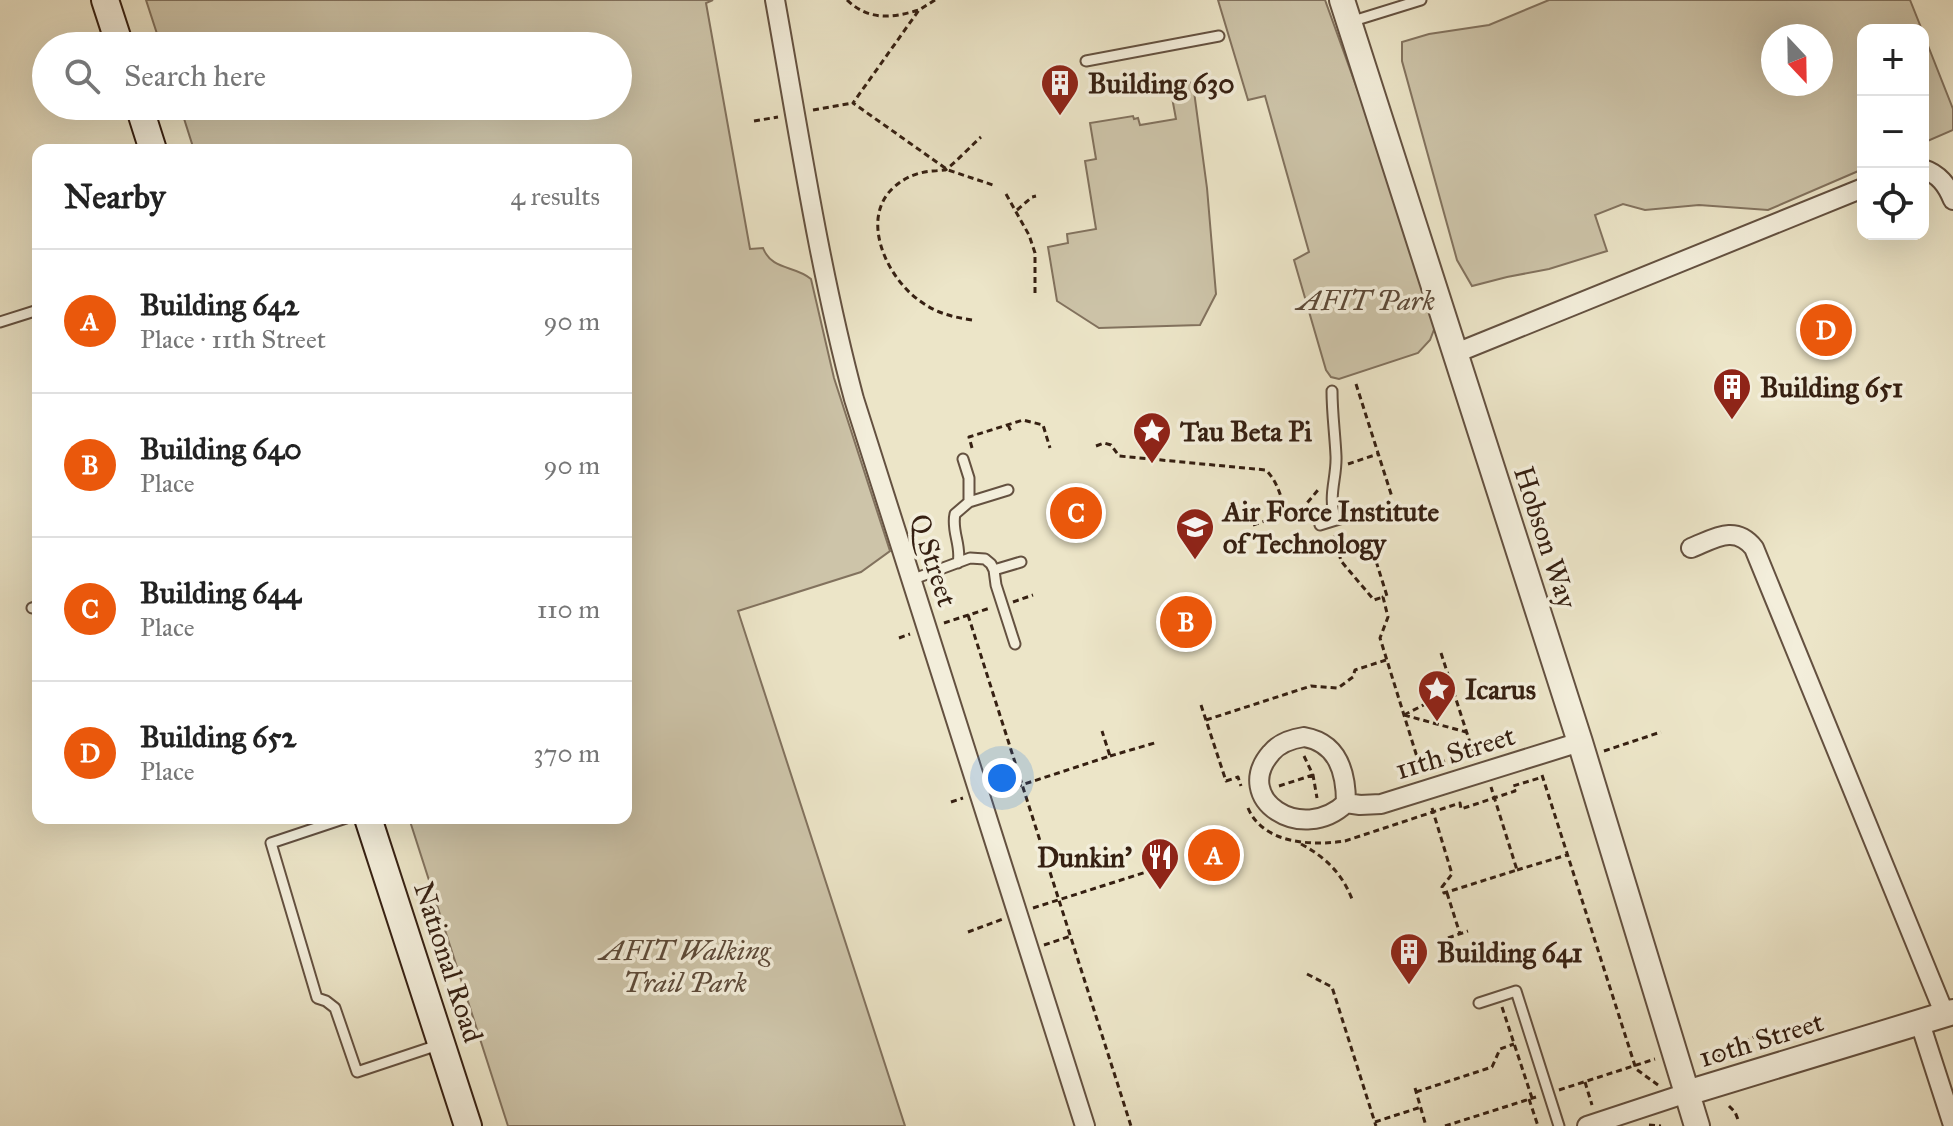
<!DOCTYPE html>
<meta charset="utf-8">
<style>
body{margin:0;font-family:"IM FELL Great Primer",serif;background:#f2f2f2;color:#222}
.controls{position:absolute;right:24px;top:24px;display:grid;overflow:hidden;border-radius:16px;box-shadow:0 8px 32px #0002}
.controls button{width:72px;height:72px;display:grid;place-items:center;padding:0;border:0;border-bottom:2px solid #e0e0e0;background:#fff;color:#222;font:40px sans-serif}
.compass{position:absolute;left:1761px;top:24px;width:72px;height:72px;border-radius:50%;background:#fff;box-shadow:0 8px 32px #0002;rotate:158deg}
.you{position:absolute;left:1002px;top:778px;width:28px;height:28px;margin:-20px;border:6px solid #fff;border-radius:50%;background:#1a73e8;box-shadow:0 0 0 12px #1a73e833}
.badge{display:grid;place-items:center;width:52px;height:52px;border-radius:50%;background:#ea580c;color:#fff;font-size:26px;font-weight:700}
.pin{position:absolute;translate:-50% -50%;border:4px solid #fff;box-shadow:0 2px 8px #0006}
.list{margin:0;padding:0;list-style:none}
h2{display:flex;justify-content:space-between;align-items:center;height:104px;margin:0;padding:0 32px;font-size:34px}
h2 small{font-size:26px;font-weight:400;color:#767676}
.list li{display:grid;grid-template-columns:52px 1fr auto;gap:24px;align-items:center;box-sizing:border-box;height:144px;padding:0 32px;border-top:2px solid #e0e0e0}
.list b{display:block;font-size:30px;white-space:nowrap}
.list p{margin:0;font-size:26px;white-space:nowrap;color:#767676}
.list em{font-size:26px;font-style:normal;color:#767676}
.icon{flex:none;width:44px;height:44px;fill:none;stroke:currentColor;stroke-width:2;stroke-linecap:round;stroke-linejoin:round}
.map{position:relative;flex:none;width:1953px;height:1126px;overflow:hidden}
.search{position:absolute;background:#fff;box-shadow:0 8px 32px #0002;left:32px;top:32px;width:600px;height:88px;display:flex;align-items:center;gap:20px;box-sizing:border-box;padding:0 28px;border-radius:44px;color:#767676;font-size:30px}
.panel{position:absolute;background:#fff;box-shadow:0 8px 32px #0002;left:32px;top:144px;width:600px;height:680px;border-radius:16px}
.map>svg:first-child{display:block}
.green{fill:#cdc4a9;stroke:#82725e;stroke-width:2;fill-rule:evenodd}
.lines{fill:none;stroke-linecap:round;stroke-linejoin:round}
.service-casing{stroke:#645140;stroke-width:13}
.minor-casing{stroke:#645140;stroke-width:22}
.tertiary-casing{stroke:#645140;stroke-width:28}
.secondary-casing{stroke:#362012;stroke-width:30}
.path{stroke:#362012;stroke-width:3;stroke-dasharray:6 4;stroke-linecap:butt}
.service{stroke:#f3eedb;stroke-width:9}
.minor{stroke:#f3eedb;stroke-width:18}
.tertiary{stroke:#f3eedb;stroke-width:24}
.secondary{stroke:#f3eedb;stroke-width:26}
.labels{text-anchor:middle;stroke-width:7;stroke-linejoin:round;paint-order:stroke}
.poi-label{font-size:28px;font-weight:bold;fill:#362012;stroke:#f3eedb;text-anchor:start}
.park-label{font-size:28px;font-style:italic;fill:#5c4938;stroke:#f3eedb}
.street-label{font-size:28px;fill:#362012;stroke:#f3eedb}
</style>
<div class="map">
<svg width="1953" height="1126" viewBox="0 0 1953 1126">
<rect width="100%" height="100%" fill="#ece5c8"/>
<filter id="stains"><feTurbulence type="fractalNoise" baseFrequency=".0025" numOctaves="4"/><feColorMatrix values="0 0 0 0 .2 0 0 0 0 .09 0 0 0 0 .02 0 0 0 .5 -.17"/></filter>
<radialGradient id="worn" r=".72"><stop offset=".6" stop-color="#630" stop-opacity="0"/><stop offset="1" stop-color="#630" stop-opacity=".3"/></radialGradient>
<path class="green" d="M146,0H713L706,3L750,249L763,248C772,271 795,265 811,279L834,378L890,551L861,572L738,611L905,1126H508L409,818H626V150H194L180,106H618V46H161Z
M1218,0H1325L1390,180L1435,327L1430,340L1418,353L1339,379L1331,377L1326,370L1294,260L1309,252L1265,96L1248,100Z
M1549,0H1910L1922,30H1863V169L1768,210L1699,205L1645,210L1623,204L1595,215L1607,251L1549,269L1507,277L1472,286L1457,260L1402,61V42L1429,34L1489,25ZM1773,36H1821V84H1773Z
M1923,33L1953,109V130L1923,143Z
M1184,79L1193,84L1207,188L1216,294L1200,325L1099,328L1057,301L1048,247L1068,243L1067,234L1096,229L1085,161L1096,159L1090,123L1133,116L1134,119L1138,118L1140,125L1176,119L1169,81Z"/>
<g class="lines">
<g class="service-casing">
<path id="service" d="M1350,22L1421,0
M1086,61L1219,36
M0,322L38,310
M1332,391C1332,413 1335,434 1336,456C1337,479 1327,496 1336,520
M963,459L969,478V502
M1320,525L1359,513
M958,563C962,546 951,531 955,514L969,502L1008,490
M994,570L1021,562
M911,580L970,558L985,559L991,564L994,570L996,585L1015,644
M32,608L38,606
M346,818L271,843L317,998L326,1001L335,1008L357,1072L441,1044
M1479,1003L1516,991L1559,1126"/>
</g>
<g class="minor-casing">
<path id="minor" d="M775,0C799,133 819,268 854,399L1085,1126
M1923,169C1939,174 1947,185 1953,200
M1456,353L1863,188
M1691,548C1714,539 1735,524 1754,548L1945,1015
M1304,737C1338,743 1346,772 1346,803C1302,845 1231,799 1271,753C1279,743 1291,739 1304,737Z
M1346,803L1360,805L1381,804L1580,742
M1920,1023L1953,1125
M1587,1126L1687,1093"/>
</g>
<g class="tertiary-casing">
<path id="tertiary" d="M1342,0L1580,742L1697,1126
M1687,1093L1953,1012"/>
</g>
<g class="secondary-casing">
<path id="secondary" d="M105,0L120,46
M139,106L153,150
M368,818L468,1126"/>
</g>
<path class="path" d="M847,0C869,21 892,18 919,10
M935,0L919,10L853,103L948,170L993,185
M813,110L853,103
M754,121L778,117
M1006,194L1029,235L1035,253V297
M1017,210L1032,197L1036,196
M972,320C952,317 936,313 920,301C888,279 859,220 893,188C905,177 918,172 933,171C934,171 944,170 945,170C950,168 975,142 981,137
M1356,384L1392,497
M1008,425L1012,434
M1096,446L1104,443L1111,445L1119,456L1266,470C1280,484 1283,505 1288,523
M972,448L969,437L1023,420L1043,425L1050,448
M1348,464L1378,454
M1253,525L1302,509L1318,490
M1333,536L1339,552L1370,542L1387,596L1383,597L1388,617L1380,638L1422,773
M1339,553L1341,561L1374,600L1383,597
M1013,602L1033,595
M968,615L1131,1126
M944,623L990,608
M899,638L910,634
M1441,653L1474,755
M1201,705L1226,781L1238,777L1241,786
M1404,715L1466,732
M1404,715L1453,690
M1206,720L1311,686L1338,688L1353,677L1355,670L1386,660
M1604,751L1661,732
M1110,756L1158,742
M1304,756L1313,775L1317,798
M1422,769L1445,761
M1542,775L1636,1069L1658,1085
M1279,786L1313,775
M997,793L1110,756L1102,731
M951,802L963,798
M1248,808C1263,844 1312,846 1345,841L1460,803L1461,809L1515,791L1513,786L1543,777
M1432,808L1452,874L1442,887L1444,893L1517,870L1491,787
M1301,844C1325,857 1342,873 1352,899
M1517,870L1567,855
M1447,893L1460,934
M1033,908L1162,867
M968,932L1003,919
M1448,938L1468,931
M1044,945L1071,936
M1307,974L1332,987L1376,1126
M1502,1007L1532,1098
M1716,1064L1714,1058L1758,1035
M1585,1082L1592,1105
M1415,1088L1426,1126
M1559,1090L1655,1059
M1416,1092L1492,1067L1500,1049L1514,1044
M1529,1099L1538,1126
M1729,1106L1735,1112L1739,1122
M1375,1122L1421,1107
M1649,1125L1661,1126
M1445,1126L1536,1097"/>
<use href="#service" class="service"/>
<use href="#minor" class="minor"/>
<use href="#tertiary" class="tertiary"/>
<use href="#secondary" class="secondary"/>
</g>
<defs>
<g id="building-pin" transform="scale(2)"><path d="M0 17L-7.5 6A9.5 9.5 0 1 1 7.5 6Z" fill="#8f2418" stroke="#f3eedb"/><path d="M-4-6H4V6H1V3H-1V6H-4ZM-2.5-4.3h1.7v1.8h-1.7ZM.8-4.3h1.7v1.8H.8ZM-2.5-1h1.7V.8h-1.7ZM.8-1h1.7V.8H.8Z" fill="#fff"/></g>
<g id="sight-pin" transform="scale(2)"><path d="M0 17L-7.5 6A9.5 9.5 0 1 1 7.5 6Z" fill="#8f2418" stroke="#f3eedb"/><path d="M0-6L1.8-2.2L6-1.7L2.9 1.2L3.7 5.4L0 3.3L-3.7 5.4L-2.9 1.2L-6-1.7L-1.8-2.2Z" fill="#fff"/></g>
<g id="university-pin" transform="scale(2)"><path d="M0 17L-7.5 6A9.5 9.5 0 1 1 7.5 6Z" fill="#8f2418" stroke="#f3eedb"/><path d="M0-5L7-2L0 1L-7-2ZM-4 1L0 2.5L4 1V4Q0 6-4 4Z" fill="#fff"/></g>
<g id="restaurant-pin" transform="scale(2)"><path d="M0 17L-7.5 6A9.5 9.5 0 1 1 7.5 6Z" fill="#8f2418" stroke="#f3eedb"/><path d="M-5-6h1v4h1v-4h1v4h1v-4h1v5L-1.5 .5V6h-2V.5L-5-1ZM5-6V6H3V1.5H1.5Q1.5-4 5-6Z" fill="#fff"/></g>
</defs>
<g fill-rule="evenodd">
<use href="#building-pin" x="1060" y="83"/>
<use href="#building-pin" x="1732" y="387"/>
<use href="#sight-pin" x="1152" y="431"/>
<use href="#university-pin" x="1195" y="527"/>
<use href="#sight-pin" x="1437" y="689"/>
<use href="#restaurant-pin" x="1160" y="857"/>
<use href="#building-pin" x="1409" y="952"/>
</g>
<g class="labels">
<g class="poi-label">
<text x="1088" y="93">Building 630</text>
<text x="1760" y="397">Building 651</text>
<text x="1180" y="441">Tau Beta Pi</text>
<text x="1223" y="521">Air Force Institute<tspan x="1223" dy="32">of Technology</tspan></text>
<text x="1465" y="699">Icarus</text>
<text x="1132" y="867" text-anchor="end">Dunkin'</text>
<text x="1437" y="962">Building 641</text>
</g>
<g class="park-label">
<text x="1366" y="310">AFIT Park</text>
<text x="685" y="960">AFIT Walking<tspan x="685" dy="32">Trail Park</tspan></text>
</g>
<g class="street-label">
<text transform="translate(1546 537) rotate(72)" y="10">Hobson Way</text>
<text transform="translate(934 560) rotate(72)" y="10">Q Street</text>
<text transform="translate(1455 752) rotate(-17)" y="10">11th Street</text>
<text transform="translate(449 962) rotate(72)" y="10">National Road</text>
<text transform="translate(1761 1039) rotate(-17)" y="10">10th Street</text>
</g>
</g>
<rect width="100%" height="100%" filter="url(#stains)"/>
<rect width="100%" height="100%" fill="url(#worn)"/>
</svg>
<div class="controls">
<button>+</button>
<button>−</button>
<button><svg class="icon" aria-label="locate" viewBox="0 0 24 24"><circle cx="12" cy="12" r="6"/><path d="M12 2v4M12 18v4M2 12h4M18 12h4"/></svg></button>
</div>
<svg class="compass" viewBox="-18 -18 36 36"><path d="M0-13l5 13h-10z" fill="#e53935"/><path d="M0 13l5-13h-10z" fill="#767676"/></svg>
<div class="you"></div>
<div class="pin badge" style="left:1214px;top:855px">A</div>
<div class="pin badge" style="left:1186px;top:622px">B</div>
<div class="pin badge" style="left:1076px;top:513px">C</div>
<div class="pin badge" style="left:1826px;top:330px">D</div>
<div class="search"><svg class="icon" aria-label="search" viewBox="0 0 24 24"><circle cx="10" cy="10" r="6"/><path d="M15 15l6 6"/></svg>Search here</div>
<section class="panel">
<h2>Nearby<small>4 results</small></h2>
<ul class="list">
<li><span class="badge">A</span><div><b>Building 642</b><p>Place · 11th Street</p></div><em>90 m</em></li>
<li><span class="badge">B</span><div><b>Building 640</b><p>Place</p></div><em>90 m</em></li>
<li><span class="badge">C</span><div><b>Building 644</b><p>Place</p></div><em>110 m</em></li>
<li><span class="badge">D</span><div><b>Building 652</b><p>Place</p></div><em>370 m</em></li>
</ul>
</section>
</div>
